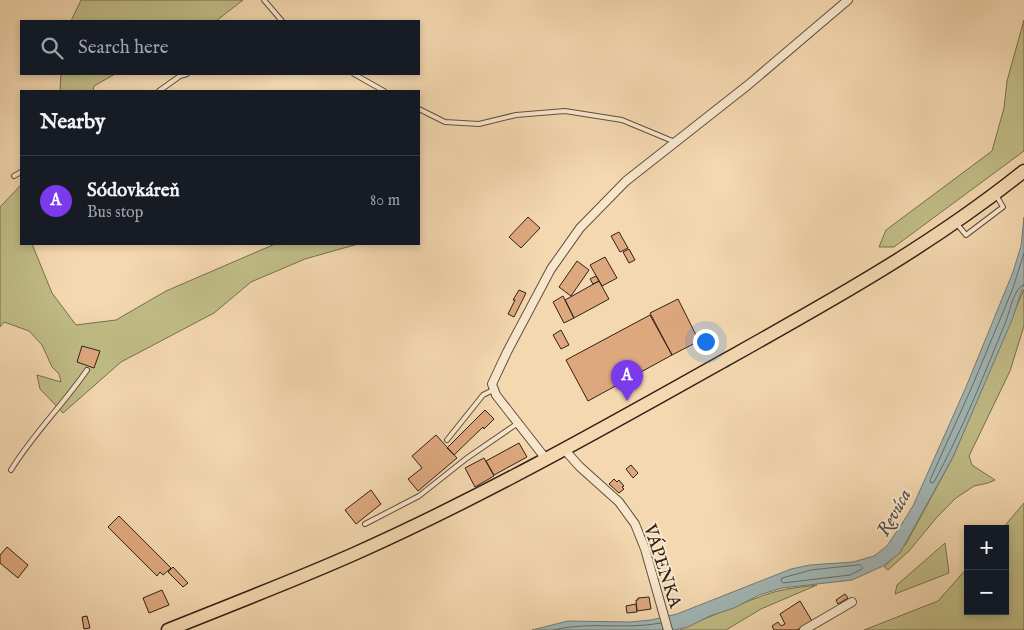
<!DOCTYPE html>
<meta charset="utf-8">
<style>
body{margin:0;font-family:"IM FELL English",serif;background:#242831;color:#f1f3f6}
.controls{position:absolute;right:15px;bottom:15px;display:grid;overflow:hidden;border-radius:0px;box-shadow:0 2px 8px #0003}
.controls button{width:45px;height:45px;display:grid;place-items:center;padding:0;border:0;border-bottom:1px solid #363941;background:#171b24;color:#f1f3f6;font:25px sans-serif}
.you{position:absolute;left:705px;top:341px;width:18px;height:18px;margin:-12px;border:4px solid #fff;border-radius:50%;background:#1a73e8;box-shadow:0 0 0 8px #1a73e833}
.badge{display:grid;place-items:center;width:32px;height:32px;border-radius:50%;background:#7c3aed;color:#fff;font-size:16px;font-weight:700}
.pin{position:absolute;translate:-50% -41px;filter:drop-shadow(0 1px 2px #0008)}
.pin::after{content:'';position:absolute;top:26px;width:18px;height:15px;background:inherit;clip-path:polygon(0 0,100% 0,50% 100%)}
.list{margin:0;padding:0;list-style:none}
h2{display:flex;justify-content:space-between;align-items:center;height:65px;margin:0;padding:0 20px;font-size:21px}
h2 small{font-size:16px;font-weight:400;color:#9ea1a6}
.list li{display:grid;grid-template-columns:32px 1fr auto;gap:15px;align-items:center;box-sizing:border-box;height:90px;padding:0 20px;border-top:1px solid #363941}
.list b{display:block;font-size:19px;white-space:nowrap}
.list p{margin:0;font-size:16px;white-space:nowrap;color:#9ea1a6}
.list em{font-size:16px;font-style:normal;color:#9ea1a6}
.icon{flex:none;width:28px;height:28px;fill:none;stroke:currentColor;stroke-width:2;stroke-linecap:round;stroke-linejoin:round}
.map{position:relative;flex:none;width:1024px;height:630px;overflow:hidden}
.search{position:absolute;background:#171b24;box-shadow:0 2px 8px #0003;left:20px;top:20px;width:400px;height:55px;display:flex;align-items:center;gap:12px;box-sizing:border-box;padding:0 18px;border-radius:0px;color:#9ea1a6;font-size:19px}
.panel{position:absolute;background:#171b24;box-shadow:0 2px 8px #0003;left:20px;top:90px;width:400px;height:155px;border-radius:0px}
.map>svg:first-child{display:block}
.green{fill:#c1bd87;stroke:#796f4f}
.water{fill:#a1b7b7;stroke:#747b77}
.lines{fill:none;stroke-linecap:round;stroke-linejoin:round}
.shore{stroke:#696c67;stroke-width:1}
.building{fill:#dea87f;stroke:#312117}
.lane-casing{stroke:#624f3d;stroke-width:6}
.street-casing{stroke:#624f3d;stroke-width:10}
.primary-casing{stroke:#312117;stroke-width:15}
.lane{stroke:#f8e6cc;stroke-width:4}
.street{stroke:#f8e6cc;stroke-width:8}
.primary{stroke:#f4d8b0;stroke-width:12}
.labels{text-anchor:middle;stroke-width:4;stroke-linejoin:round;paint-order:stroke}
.street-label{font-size:18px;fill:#312117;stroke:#f8e6cc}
.water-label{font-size:19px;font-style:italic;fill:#534e47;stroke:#f8e6cc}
</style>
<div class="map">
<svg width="1024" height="630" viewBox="0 0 1024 630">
<rect width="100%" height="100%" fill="#f4d8b0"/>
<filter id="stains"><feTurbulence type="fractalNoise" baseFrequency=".004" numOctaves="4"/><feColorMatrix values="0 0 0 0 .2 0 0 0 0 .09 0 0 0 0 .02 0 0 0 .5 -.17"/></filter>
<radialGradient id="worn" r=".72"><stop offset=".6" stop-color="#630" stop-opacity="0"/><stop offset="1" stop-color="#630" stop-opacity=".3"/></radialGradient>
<path class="green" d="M81,0H243L216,21H71Z
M1024,20V151L894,247H879L886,230L992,151L1004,108L1007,81Z
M61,74H115L94,86L93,91H60Z
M21,185V244H32L52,293L76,325L116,320L166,291L275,244H358L305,259L251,282L214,313L121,362L63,413L40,389L37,375L61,382L59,374L52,367L42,345L29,331L4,322L0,327V207Z
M1024,289V326L1010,371L969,456L972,465L995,480L988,483L974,486L956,498L938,516L909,551L888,570L884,567L906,544L953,457Z
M1024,503V630H864L938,601L968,567V611H1005V529H1002Z
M945,543L949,573L895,594L897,585Z
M817,585L761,609L726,630H681L680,628C712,617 742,602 774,592C788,588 803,587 817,585Z"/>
<path class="water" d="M1024,217V284L1012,320L953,457L900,553L883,566L852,580L782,588L759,595L734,608L710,616L688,627L675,630H532L568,621L630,622L651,620L677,614L791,569L810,565L853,562L874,556L887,546L903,522L913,506L966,387L1013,272L1021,246Z"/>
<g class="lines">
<path class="shore" d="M1024,253L1013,288L971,389L930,480L931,483L934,482C962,431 984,375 1006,321C1010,311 1014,287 1024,285
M860,565L862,567V569L850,575L783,583L781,581L782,578L811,570Z
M553,630C588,621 625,630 661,623"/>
</g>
<path class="building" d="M528,217L540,228L521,248L509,237Z
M619,232L628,248L620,252L611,236Z
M629,249L635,260L629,263L623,252Z
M605,257L617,278L602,286L590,265Z
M577,261L589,270L571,296L559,287Z
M596,276L599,281L593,284L590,279Z
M599,281L609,299L574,318L565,300Z
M519,290L526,293L514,317L508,314L515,300H513Z
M563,296L574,318L564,323L553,302Z
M678,299L699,341L672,355L650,313Z
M650,315L672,355L588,401L566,360Z
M561,330L569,345L561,349L553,335Z
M82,346L100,351L94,368L77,362Z
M485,410L494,419L484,429L483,427L454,455L447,448Z
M436,435L457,458L418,491L408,479L422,468L412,456Z
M519,443L527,457L494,475L486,461Z
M484,458L494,476L475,487L465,468Z
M631,465L638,473L633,478L626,469Z
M614,479L617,482L619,480L624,486L622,487L624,489L619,493L609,484Z
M371,490L381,504L356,524L345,510Z
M119,516L171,568L163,575L160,572L157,576L108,527Z
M7,547L28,565L18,578L0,563V555Z
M173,567L188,583L183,587L168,572Z
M162,590L169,605L149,613L143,598Z
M845,594L848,598L838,604L836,600Z
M649,597L651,609L637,611L636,600H638V598Z
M800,601L812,621L797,630H774L772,626L778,622L781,626L785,624L780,614Z
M636,604L637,612L627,613L626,606Z
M87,616L90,628L84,629L82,617Z"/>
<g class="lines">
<g class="lane-casing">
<path id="lane" d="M264,0L282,21
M354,74L384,91
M159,91L180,76L187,74
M419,109L445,122L479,124L516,115L565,111L622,120L675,142
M14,176L21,172
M957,224L966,235L1003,207L996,195
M447,440L483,395L493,390
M11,470C33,434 63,405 87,370
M365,524L419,496L467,458L518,423"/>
</g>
<g class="street-casing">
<path id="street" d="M564,449L579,466L619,502L635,524L645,549L668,630
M546,459L496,395L492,384L507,352L551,269L580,228L626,181L748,85L848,0
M804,630L852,602"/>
</g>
<g class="primary-casing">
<path id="primary" d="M168,630C230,605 293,581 354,554C482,497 604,428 727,359C829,302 932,245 1024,171"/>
</g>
<use href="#lane" class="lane"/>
<use href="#street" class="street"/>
<use href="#primary" class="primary"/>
</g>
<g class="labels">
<g class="street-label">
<text transform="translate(663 566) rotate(72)" y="6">VÁPENKA</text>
</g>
<g class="water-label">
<text transform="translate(893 512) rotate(-61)" y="7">Revúca</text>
</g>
</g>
<rect width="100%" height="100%" filter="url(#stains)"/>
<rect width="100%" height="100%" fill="url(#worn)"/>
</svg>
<div class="controls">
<button>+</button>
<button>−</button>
</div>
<div class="you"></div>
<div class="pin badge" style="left:627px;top:401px">A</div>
<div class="search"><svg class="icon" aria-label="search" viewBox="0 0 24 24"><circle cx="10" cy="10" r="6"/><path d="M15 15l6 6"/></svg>Search here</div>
<section class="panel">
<h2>Nearby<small></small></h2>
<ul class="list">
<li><span class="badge">A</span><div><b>Sódovkáreň</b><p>Bus stop</p></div><em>80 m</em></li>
</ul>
</section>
</div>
